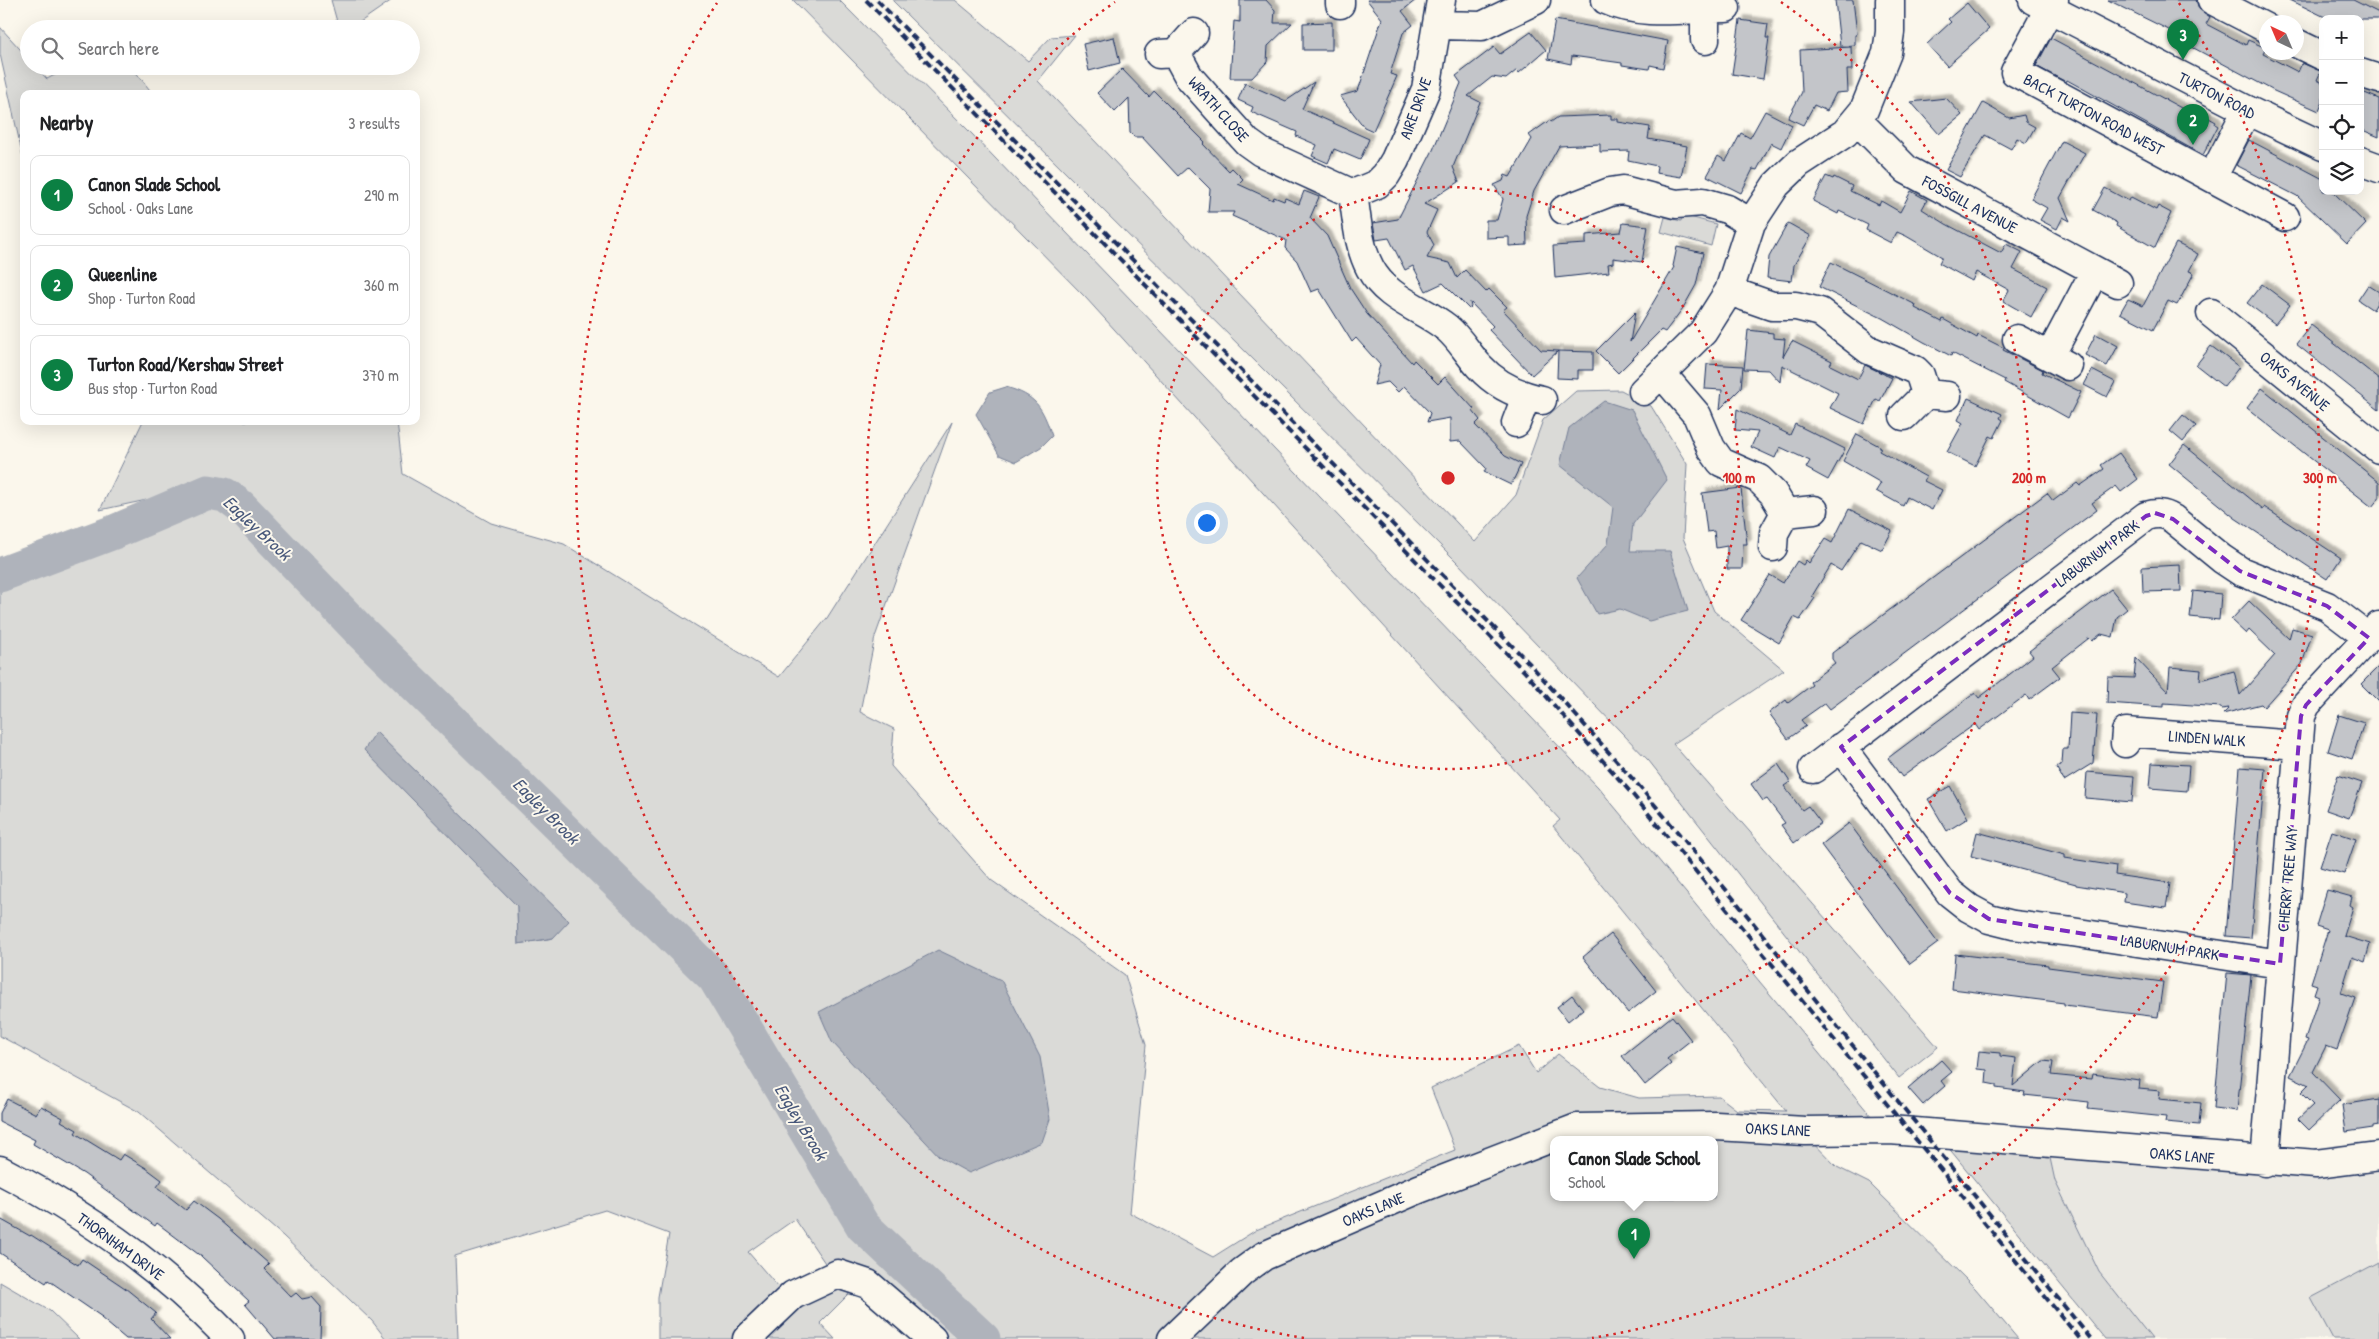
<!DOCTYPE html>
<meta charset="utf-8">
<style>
body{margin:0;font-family:"Patrick Hand",sans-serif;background:#f6f6f6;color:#202124}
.controls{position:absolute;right:15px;top:15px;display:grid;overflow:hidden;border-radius:10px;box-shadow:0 5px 20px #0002}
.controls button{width:45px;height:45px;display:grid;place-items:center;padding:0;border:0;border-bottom:1px solid #e0e0e0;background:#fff;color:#202124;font:25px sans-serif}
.compass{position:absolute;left:2259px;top:15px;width:45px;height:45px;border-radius:50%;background:#fff;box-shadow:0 5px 20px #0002;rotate:316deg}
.you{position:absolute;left:1206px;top:522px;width:18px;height:18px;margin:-12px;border:4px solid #fff;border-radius:50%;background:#1a73e8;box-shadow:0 0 0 8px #1a73e833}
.badge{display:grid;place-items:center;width:32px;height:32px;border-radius:50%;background:#0b8043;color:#fff;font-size:16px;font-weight:700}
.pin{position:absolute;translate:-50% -41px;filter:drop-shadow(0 1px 2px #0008)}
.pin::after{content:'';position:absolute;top:26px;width:18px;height:15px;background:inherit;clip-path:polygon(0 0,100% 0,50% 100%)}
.popup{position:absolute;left:1550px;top:1136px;width:168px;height:65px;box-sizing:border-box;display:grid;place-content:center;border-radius:10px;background:#fff;filter:drop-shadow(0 1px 4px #0005);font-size:16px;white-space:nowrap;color:#757577}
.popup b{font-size:19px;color:#202124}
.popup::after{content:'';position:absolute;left:50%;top:100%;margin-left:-10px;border:10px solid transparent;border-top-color:#fff}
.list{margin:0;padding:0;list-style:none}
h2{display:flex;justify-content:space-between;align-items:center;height:65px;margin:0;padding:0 20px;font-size:21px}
h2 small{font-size:16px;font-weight:400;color:#757577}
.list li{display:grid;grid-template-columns:32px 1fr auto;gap:15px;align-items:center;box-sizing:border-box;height:80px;margin:0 10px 10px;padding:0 10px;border:1px solid #e0e0e0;border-radius:10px}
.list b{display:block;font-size:19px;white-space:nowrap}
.list p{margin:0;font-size:16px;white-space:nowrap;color:#757577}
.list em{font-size:16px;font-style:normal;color:#757577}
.icon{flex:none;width:28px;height:28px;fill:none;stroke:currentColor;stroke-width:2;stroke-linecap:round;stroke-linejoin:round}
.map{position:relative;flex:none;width:2379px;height:1339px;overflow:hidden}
.search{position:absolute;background:#fff;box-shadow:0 5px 20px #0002;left:20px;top:20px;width:400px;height:55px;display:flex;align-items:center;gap:12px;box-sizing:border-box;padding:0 18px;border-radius:28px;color:#757577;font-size:19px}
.panel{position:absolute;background:#fff;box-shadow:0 5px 20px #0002;left:20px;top:90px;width:400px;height:335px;border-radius:10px}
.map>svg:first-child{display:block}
.built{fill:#eae8e2}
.green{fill:#dadad7;stroke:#7a849a;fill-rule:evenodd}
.water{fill:#afb3bb;stroke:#747e96}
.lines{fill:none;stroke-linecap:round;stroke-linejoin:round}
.river{stroke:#afb3bb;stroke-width:35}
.building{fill:#c3c5c9;stroke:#1b2f5e;filter:url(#shadow)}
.minor-casing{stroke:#1b2f5e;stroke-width:31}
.major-casing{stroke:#1b2f5e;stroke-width:31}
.minor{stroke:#fbf7ec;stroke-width:28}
.major{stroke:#fbf7ec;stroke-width:28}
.rail{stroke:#1b2f5e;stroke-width:4;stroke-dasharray:8 4;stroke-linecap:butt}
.marked{fill:none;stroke:#7b2cbf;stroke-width:4;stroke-dasharray:10 6;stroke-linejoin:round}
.ring{fill:none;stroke:#d62828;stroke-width:2.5;stroke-dasharray:2.5 5}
.labels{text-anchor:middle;stroke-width:4;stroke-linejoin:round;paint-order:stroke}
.street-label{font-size:16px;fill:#1b2f5e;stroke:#fbf7ec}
.water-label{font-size:18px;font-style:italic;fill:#47577a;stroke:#fbf7ec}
.centre{fill:#d62828;stroke:#fbf7ec;stroke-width:2.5}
.ring-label{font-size:15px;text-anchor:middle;font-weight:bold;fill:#d62828;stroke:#fbf7ec;stroke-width:4;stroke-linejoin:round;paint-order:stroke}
</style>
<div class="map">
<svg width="2379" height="1339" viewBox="0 0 2379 1339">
<defs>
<filter id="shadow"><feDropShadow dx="4.5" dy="-4.5" stdDeviation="1" flood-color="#0004"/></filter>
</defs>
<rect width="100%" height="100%" fill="#fbf7ec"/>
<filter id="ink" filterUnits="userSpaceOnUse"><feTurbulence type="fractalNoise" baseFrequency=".02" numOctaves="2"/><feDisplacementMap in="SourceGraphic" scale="10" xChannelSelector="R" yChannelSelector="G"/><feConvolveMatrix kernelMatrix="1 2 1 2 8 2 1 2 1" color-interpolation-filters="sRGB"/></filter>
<g filter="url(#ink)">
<path class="built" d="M2050,1158L2249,1173L2318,1176L2379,1166V1339H2152L2099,1272L2055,1181Z"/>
<path class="green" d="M331,0H392L350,29H339Z
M793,0H839L972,134L1598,787L1877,1123L1805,1134L1837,1167L1869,1183L1975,1288L2018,1339H932L827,1266L795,1219L748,1252L785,1295L739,1339H658V1297L669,1234L605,1210L455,1256L458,1339H386L372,1321L283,1236L139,1112L0,1036V586L221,499L351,636L704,967L368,620L226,483L100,510L143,421H397L403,474L491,523L564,544L779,677L827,618L952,422L875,637L860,712L894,729L891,766L991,880L1125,975L1146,1045L1130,1213L1213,1257L1256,1230L1455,1150L1431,1088L1519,1046L1536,1073L1558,1054L1600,1087L1639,1098L1719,1096L1737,1110L1786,1111L1553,826L1560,820L1085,297ZM517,906L553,938L518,944ZM1554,1140H1714V1198H1554Z
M892,0H955L1028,61L1051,37L1075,35L1038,81L1475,542L1516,495L1543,420L1576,391L1621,390L1651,406L1687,464L1683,538L1714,611L1784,670L1673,744L1938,1047L1899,1078L1649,761L1457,562Z
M0,27L29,59V66H35L47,79L72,66H131L153,94H24V162L0,54Z
M1682,215L1716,224L1711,246L1661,232L1665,217L1681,221Z
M1947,1146L2050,1158L2055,1181L2099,1272L2152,1339H2105Z
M2379,1262V1339H2333L2311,1298Z
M832,1280L857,1292L849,1294L820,1323L835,1339H760Z
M0,1282L50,1311L79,1339H0Z"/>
<path class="water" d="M1006,387C1036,396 1042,406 1052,436L1041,447L1016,462L999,455L976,414L990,392Z
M1604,401L1632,410L1667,480L1633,524L1630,551H1670L1688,611L1649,621L1620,609L1597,614L1577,578L1608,544L1613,507L1560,465L1569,428Z
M376,732L569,921L553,938L518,944L517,906L364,750Z
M938,950L1001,980L1040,1057L1050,1119L1042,1142L969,1173L940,1157L832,1042L819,1012Z"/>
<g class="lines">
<path class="river" d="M0,575L114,532L208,492L225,495L240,506L361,632L715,978L863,1226L983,1339"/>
</g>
<path class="building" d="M1240,0H1266L1275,10L1274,23H1292L1268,46L1267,62L1252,78H1230L1234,21L1240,22Z
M1367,0H1416L1402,11L1413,25L1403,33L1390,74L1397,76L1373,131L1364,127L1340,96L1358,91L1382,19Z
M1835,0H1853L1857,34L1855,35V45L1840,46Z
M2108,0H2196L2199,9L2210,17L2206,24L2246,45L2248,40L2266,48L2263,54L2298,72L2302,63L2321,71L2317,80L2323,83V102L2319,111L2274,91L2175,38L2177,34Z
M2290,0H2353L2379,13V19H2329Z
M1967,3L1989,29L1947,66L1927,44L1951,22L1948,19Z
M1555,20L1668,41L1663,68L1650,65L1649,69L1622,65V63L1572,56L1571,64L1548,59Z
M1740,20L1768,24L1766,38H1769L1763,79L1732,74Z
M1332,22V50H1303V23Z
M1531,32L1546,50L1519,73L1517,70L1506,79L1492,77L1468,96L1480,102L1453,167L1459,182L1424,204L1437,210L1427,232L1434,245L1427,258L1450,263L1457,278L1465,270L1486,292L1489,289L1507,307L1503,310L1541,350L1558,351L1532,375L1489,330L1493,326L1470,302L1471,307L1469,309L1443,283L1426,291L1413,266L1405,270L1389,238L1376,240L1373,223L1398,219L1433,150L1461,83L1456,76L1494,47L1500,54Z
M1114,37L1120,63L1089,71L1083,44Z
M2051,38L2196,116L2198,112L2216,122L2215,124L2218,126L2203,155L2067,80L2066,82L2036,66Z
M1851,47L1852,70H1847L1848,92L1836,93L1827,111L1814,105L1803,125L1788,118L1802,92L1800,50Z
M1122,69L1149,97L1154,91L1205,142L1203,144L1229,171L1232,168L1243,179L1238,184L1273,200L1274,197L1284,201L1285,198L1299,204L1304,191L1319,197L1310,218L1327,236L1350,288L1367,314L1412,363L1414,360L1438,384L1445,377L1474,409L1472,410L1480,420L1475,425L1505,456L1521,464L1511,485L1484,472L1486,468L1460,441L1450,442V418L1427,422L1430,413L1404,386L1398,392L1388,382L1374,385L1380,365L1356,338L1352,342L1319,289L1311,292L1297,261L1285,248L1286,240L1232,216L1234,212H1208L1210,189L1188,167L1178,176L1142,137H1134L1130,133L1129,98L1115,112L1097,93Z
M1314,82L1302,109L1369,139L1360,160L1334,149L1328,163L1312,156L1317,145L1296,136L1297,132L1251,112L1253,107L1238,100L1245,83L1286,101Z
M2360,91L2379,99V137L2360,129Z
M1946,98L1962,115L1939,134L1911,102Z
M1983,103L2009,118L2024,115L2026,122L2035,127L2026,143L2017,138L2011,149L1985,135L1960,177L1946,170Z
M1765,111L1792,125L1781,148L1771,143L1757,170L1753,169L1741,193L1707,176L1718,156L1726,161L1741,133L1750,138Z
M1611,115V119H1618V122L1650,127L1648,139L1687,146L1681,177L1656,173L1657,166L1628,160L1629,151L1600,152V144L1559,146L1534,191L1526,216L1527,245L1509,246V237L1486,238V220H1497L1503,199L1494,185L1503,181L1505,175L1510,177L1532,139L1529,135L1550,120L1551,122L1558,117Z
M2249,140L2323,179V191H2332L2366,224L2347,244L2297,196L2236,165Z
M2062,141L2085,153L2060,198L2070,221L2063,217L2057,229L2040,220L2047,208L2031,199Z
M1826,176L1833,179L1834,177L1852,186L1850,191L1879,205L1881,201L1900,212L1911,191L1927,200L1922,209L1946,224L2001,253L2006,244L2022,252L2013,269L2047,287L2031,317L2003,301L2009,290L1976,272L1972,281L1939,263L1942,257L1906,236L1897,232L1891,243L1866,230L1868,225L1839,211L1838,214L1813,201Z
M2105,188L2129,201L2131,197L2156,210L2158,206L2171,213L2155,248L2116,226L2117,223L2093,210Z
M1623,223L1648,226L1642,262L1613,258V263L1608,264L1609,272L1555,278L1553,246L1586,244V235L1621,232Z
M1788,223L1811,236L1794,265L1792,281L1767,278L1769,257Z
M2176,243L2198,254L2189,271L2194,273L2177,305L2168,301L2153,330L2120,313L2128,299L2143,306Z
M1677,247L1703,253L1696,285L1683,308L1665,332L1661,330L1618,373L1596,351L1635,312L1630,342L1674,267L1673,266Z
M1831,262L1916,305L1915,308L1942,322L1943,319L1977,338L1978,335L2004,348L2003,350L2043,370L2042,373L2081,392L2068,418L2004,382L2005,380L1952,353L1951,356L1924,342L1882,318L1819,287Z
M2262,284L2290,305L2275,324L2247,303Z
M2368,285L2379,292V299L2373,310L2358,300Z
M2311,325L2379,379V410L2296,344Z
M1748,330L1773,333V338L1785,339L1783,357L1792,341L1832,361L1830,365L1858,379L1865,365L1892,378L1880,401L1876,399L1864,424L1830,408L1838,393L1782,365L1780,382L1769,370L1744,369Z
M2096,334L2118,346L2107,366L2085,355Z
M2211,346L2239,367L2224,387L2196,365Z
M1558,351L1593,352V370H1578V379L1557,378Z
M1707,364L1743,366L1741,388L1720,409L1722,390L1705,389Z
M2092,370L2115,382L2107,397L2084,385Z
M2262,388L2379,482V498L2372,507L2247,408Z
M1968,398L2002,414L2000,418L2003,420L1994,438L1990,436L1975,466L1947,452L1963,423L1958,420Z
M1737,409L1790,435L1795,424L1845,449L1828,480L1806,468L1810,461L1780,447L1775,458L1751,447L1758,432L1735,430Z
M2183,415L2196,426L2183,442L2170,431Z
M1857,434L1881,447L1879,451L1926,477L1924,481L1942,490L1932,510L1907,497L1903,506L1876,491L1881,483L1843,461Z
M2184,445L2263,509L2264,507L2341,558L2327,579L2235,518L2169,464Z
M2119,453L2138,479L2121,492L2116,486L2092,503L2097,510L1830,709L1825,703L1801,720L1806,726L1788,739L1769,713L1786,700L1788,703L1812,685L1810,682L1835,663L1832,659V653L2047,493L2053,501L2077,483L2080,486L2104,469L2101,465Z
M1741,488L1747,544H1743L1742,569H1727V546L1716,548L1714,531L1707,532L1702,493Z
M1849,509L1892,531L1882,550L1861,540L1841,571L1831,565L1812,596L1815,598L1800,620L1794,617L1779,643L1741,620L1770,575L1783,583L1797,561L1803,565L1806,560L1809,563L1825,539L1832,543Z
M2180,565L2181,591L2143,592L2142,567Z
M2111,589L2127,609L2117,617L2113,637L2101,634L2092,641L2089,638L2052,667L2060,677L2029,700L2026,695L1979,730L1975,724L1902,777L1888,758L1975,693L1979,698L2010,674L2033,656L2029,651Z
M2193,591L2221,594L2219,620L2190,617Z
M2249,601L2289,639L2292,628L2312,634L2302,664L2264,707L2261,704L2223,714L2229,708L2222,709L2221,707L2164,703V707L2107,703L2108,677L2134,678L2136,658L2168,692L2170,667L2201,670L2200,680L2234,671L2240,695L2275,655L2249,630L2246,634L2231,620Z
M2379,666V702L2361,684Z
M2070,713L2097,715L2093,763L2064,781L2056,767L2062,764L2063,749H2068Z
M2339,715L2364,723L2352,759L2328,751Z
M2152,763L2189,765L2187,791L2150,788Z
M1778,764L1790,782L1784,786L1802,810L1808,806L1821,823L1794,843L1781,825L1785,823L1767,799L1763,801L1751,784Z
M2240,767L2265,769L2251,938L2226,936Z
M2087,772L2134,776L2132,802L2085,798Z
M2338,775L2362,783L2349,818L2326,810Z
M1950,786L1968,818L1947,831L1928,799Z
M1849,823L1938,943L1910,964L1821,845Z
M2332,831L2356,839L2344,874L2320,867Z
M1977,832L2065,855V858L2116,866L2115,875L2170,883L2166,908L2124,902L2125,893L2076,885V884L1971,856Z
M2327,890L2352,897L2350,905L2353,907L2344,936L2370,944L2365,962L2352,957L2341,993L2355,998L2337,1050L2326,1046L2313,1072L2340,1100L2309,1130L2298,1119L2313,1105L2301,1093L2309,1085L2290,1076L2308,1040L2305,1039L2319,996L2314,994L2317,985L2311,983L2328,930L2316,926Z
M1611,934L1656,991L1628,1013L1583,957Z
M1955,954L2048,965V967L2163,982L2158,1017L2064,1005V1003L1952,989Z
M2227,973L2251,975L2237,1111L2214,1108Z
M1572,995L1583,1009L1568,1021L1557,1007Z
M1672,1016L1691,1040L1667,1059L1671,1064L1645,1085L1622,1056Z
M1979,1051L2000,1053V1056L2016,1058L2013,1086L2043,1061L2053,1062L2051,1075L2091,1079L2092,1074L2140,1080L2139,1089L2160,1091L2159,1099L2201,1103L2199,1125L2165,1122L2166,1117L2088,1109L2089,1102L2024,1095L2025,1092L1996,1088V1085L1986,1083L1987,1070L1977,1069Z
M1941,1060L1952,1072L1941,1081L1945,1086L1923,1105L1908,1088Z
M7,1099L36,1114L41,1106L63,1118L61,1121L77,1130L75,1133L119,1160L123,1154L146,1168L162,1180L157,1187L186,1210L194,1201L218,1219L269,1264L264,1269L291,1297L296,1293L302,1299L312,1297L321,1307L320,1339H275L245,1304L249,1301L202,1257L157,1223L155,1226L84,1174L33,1144L35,1140L0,1122V1113Z
M2379,1099V1125L2373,1126V1128L2346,1132L2342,1105Z
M0,1219L30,1236L31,1235L78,1265L82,1259L125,1288L156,1313L151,1319L170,1339H126L101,1318L102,1317L48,1280L46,1283L0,1253Z"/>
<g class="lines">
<g class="minor-casing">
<path id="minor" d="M1340,0V4
M1606,0C1643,17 1686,8 1726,8
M2054,0L2015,72L2285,217
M2212,0L2266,28
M1705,8V40
M1438,25L1482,26L1536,0
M2296,43L2323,56
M1176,53L1189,77L1247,142L1261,152L1353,194
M1159,54L1176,53L1194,33
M2360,73L2379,79
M1857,120L1907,170L2118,283
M2213,176L2247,110
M1353,194C1357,219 1358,245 1370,268C1387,300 1421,307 1447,328C1460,339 1468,354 1479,366C1496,385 1517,395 1542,400
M1353,194L1377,184L1386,175L1395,160L1426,89L1441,0
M1564,210L1610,192L1623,190L1676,204L1703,202L1727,209L1751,223
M1729,291L1772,306H1796L1820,312L1869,350L1915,370L1920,375L1926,394
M2211,313L2379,449
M2017,339L2068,366
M2050,356L2095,271
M1662,374L1697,415L1711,448L1721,462L1759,479L1773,493L1785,513
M1643,391L1703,332L1729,291L1751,223L1776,185L1799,163L1845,133L1864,110L1887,53L1890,32V0
M1904,416L1926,394L1947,396
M1516,423L1526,397
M1773,547L1774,533L1785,513L1814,510
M2125,743L2126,732L2298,745
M1841,747L1950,893L1969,908L1989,919L2013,925L2072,932L2280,964
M1813,769L2146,516C2157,513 2163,513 2173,519L2222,559L2240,571L2327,606L2369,638
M2265,1162L2301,716L2306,705L2379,626
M0,1170C86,1214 163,1269 230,1339
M747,1339L793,1295L838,1274L868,1284L932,1339
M1172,1339L1242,1272L1264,1256L1419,1189L1577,1128L1716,1126L1805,1131L1890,1130L2316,1164L2379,1156"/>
</g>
<g class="major-casing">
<path id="major" d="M2033,0L2247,110L2323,146
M2360,161L2379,168"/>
</g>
<use href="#minor" class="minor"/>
<use href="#major" class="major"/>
<path class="rail" d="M866,0L1524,671L1633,795L2080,1339
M877,0L1530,664L1638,785L1733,898L2091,1339"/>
</g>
</g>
<path class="marked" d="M2155,513L2173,519L2240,571L2327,606L2369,638L2306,705L2301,716L2280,964L1989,919L1950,893L1841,747L2146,516Z"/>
<g class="ring">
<circle cx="1448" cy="478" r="291"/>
<path d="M1781 2A581 581 0 1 1 1115 2"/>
<path d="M1304 1338A872 872 0 0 1 717 3M2179 3A872 872 0 0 1 1592 1338"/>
</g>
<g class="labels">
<g class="street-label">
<text transform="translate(2217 95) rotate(27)" y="6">TURTON ROAD</text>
<text transform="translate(1415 108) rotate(-70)" y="6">AIRE DRIVE</text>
<text transform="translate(1219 109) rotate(48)" y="6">WRATH CLOSE</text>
<text transform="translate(2094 114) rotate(28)" y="6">BACK TURTON ROAD WEST</text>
<text transform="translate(1970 204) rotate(28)" y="6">FOSSGILL AVENUE</text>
<text transform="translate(2295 381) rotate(39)" y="6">OAKS AVENUE</text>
<text transform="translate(2097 553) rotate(-37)" y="6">LABURNUM PARK</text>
<text transform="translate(2207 738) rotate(4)" y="6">LINDEN WALK</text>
<text transform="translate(2287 879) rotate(-85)" y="6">CHERRY TREE WAY</text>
<text transform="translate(2170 947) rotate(9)" y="6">LABURNUM PARK</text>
<text transform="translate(1778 1129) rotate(2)" y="6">OAKS LANE</text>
<text transform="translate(2182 1155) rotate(5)" y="6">OAKS LANE</text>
<text transform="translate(1373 1209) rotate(-23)" y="6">OAKS LANE</text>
<text transform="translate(121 1246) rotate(36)" y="6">THORNHAM DRIVE</text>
</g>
<g class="water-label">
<text transform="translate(257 528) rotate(43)" y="6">Eagley Brook</text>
<text transform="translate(546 811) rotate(45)" y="6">Eagley Brook</text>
<text transform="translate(801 1122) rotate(59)" y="6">Eagley Brook</text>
</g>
</g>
<circle cx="1448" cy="478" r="8" class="centre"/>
<g class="ring-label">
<text x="1739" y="483">100 m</text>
<text x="2029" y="483">200 m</text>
<text x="2320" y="483">300 m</text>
</g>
</svg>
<div class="controls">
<button>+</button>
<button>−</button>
<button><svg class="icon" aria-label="locate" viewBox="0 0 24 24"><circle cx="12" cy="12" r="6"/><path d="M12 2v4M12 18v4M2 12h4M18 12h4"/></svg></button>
<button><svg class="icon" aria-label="layers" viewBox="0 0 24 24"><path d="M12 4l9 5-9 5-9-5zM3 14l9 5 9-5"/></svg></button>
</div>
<svg class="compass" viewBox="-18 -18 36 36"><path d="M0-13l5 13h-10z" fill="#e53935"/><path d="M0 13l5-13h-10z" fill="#757577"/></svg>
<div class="you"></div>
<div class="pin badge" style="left:1634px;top:1259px">1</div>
<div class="popup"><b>Canon Slade School</b>School</div>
<div class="pin badge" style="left:2193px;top:145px">2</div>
<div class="pin badge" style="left:2183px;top:60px">3</div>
<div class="search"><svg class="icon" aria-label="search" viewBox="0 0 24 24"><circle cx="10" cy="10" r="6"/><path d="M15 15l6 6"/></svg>Search here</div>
<section class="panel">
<h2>Nearby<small>3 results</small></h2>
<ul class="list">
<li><span class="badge">1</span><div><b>Canon Slade School</b><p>School · Oaks Lane</p></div><em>290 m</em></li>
<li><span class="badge">2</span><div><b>Queenline</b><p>Shop · Turton Road</p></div><em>360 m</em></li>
<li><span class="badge">3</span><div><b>Turton Road/Kershaw Street</b><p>Bus stop · Turton Road</p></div><em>370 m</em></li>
</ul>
</section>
</div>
